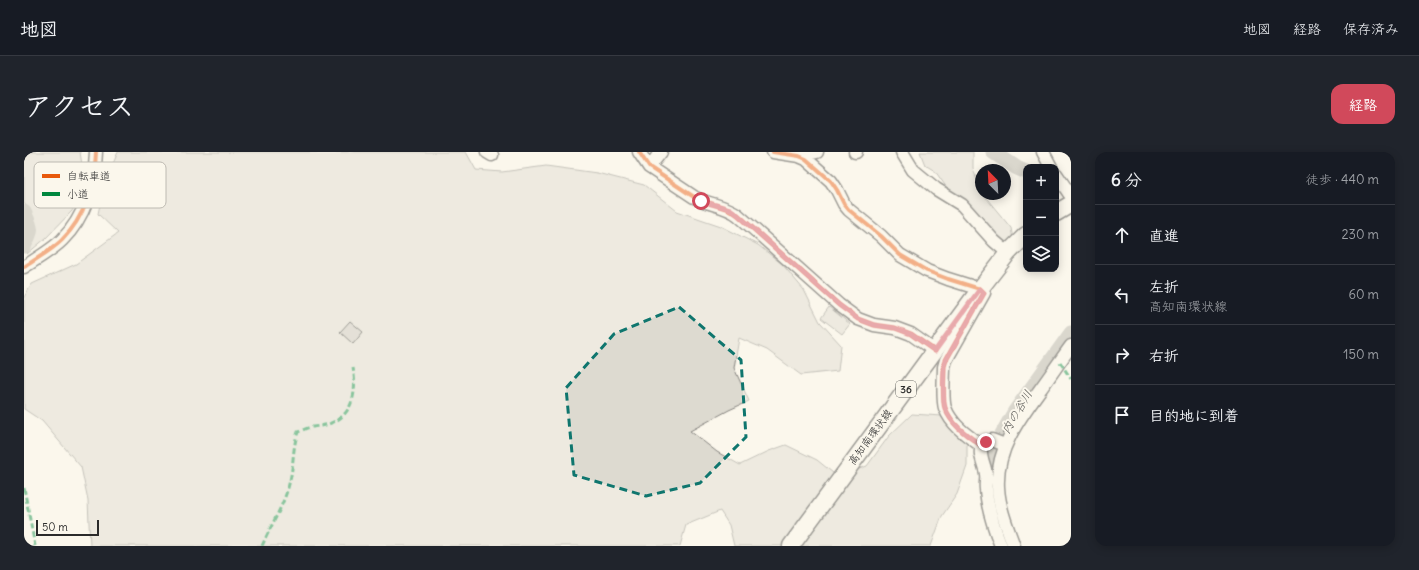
<!DOCTYPE html>
<html lang="ja">
<meta charset="utf-8">
<style>
body{margin:0;font-family:Delius,"Klee One",sans-serif;background:#20242c;color:#f1f3f6}
.controls{position:absolute;right:12px;top:12px;display:grid;overflow:hidden;border-radius:8px;box-shadow:0 2px 10px #0003}
.controls button{width:36px;height:36px;display:grid;place-items:center;padding:0;border:0;border-bottom:1px solid #363941;background:#171b24;color:#f1f3f6;font:20px sans-serif}
.compass{position:absolute;left:951px;top:12px;width:36px;height:36px;border-radius:50%;background:#171b24;box-shadow:0 2px 10px #0003;rotate:336deg}
.scale{position:absolute;left:12px;bottom:10px;width:63px;box-sizing:border-box;padding-left:4px;border:2px solid #2b2b2b;border-top:0;font-size:11px;line-height:14px;white-space:nowrap;color:#2b2b2b;-webkit-text-stroke:3px #fbf7ec;paint-order:stroke}
.stop{position:absolute;width:12px;height:12px;margin:-9px;border:3px solid #d1495b;border-radius:50%;background:#fff}
.stop.end{background:#d1495b;border-color:#fff;box-shadow:0 1px 4px #0008}
.list{margin:0;padding:0;list-style:none}
h2{display:flex;justify-content:space-between;align-items:center;height:52px;margin:0;padding:0 16px;font-size:17px}
h2 small{font-size:13px;font-weight:400;color:#9ea1a6}
.list li{display:grid;grid-template-columns:26px 1fr auto;gap:12px;align-items:center;box-sizing:border-box;height:60px;padding:0 16px;border-top:1px solid #363941}
.list b{display:block;font-size:15px;white-space:nowrap}
.list p{margin:0;font-size:13px;white-space:nowrap;color:#9ea1a6}
.list em{font-size:13px;font-style:normal;color:#9ea1a6}
.icon{flex:none;width:22px;height:22px;fill:none;stroke:currentColor;stroke-width:2;stroke-linecap:round;stroke-linejoin:round}
.map{position:relative;flex:none;width:1047px;height:394px;overflow:hidden;border-radius:12px}
header{display:flex;align-items:center;gap:24px;box-sizing:border-box;height:56px;padding:0 20px;background:#171b24;border-bottom:1px solid #363941}
header strong{font-size:19px}
nav{display:flex;gap:22px;margin-inline-start:auto;font-size:14px}
.intro{display:flex;align-items:center;justify-content:space-between;box-sizing:border-box;height:96px;padding:0 24px}
h1{margin:0;font-size:28px}
.button{padding:10px 18px;border-radius:12px;background:#d1495b;color:#fff;font-size:14px;font-weight:700}
main{display:flex;gap:24px;padding:0 24px}
aside{flex:1;background:#171b24;border-radius:12px;box-shadow:0 2px 10px #0003}
.map>svg:first-child{display:block}
.green{fill:#dddad0;stroke:#84827e}
.lines{fill:none;stroke-linecap:round;stroke-linejoin:round}
.river{stroke:#b1afa7;stroke-width:15}
.building{fill:#c7c4bc;stroke:#2b2b2b}
.minor-casing{stroke:#2b2b2b;stroke-width:15}
.major-casing{stroke:#2b2b2b;stroke-width:19}
.minor{stroke:#fbf7ec;stroke-width:12}
.major{stroke:#fbf7ec;stroke-width:16}
.quiet{stroke:#00873e;stroke-width:3;stroke-dasharray:6 3;stroke-linecap:butt}
.cycleway-casing{stroke:#fbf7ec;stroke-width:6}
.cycleway{stroke:#e8590c;stroke-width:4}
.route{stroke:#d1495b;stroke-width:5}
.marked{fill:none;stroke:#0f766e;stroke-width:3;stroke-dasharray:8 5;stroke-linejoin:round}
.labels{text-anchor:middle;stroke-width:4;stroke-linejoin:round;paint-order:stroke}
.shield{fill:#fbf7ec;stroke:#696865;stroke-width:1}
.shield-label{font-size:10px;font-weight:bold;fill:#2b2b2b}
.street-label{font-size:11px;fill:#2b2b2b;stroke:#fbf7ec}
.water-label{font-size:12px;font-style:italic;fill:#5a5956;stroke:#fbf7ec}
.key{fill:#fbf7ec;stroke:#bdbab2;stroke-width:1}
.key-label{font-size:11px;fill:#2b2b2b}
</style>
<header>
<strong>地図</strong>
<nav><a>地図</a><a>経路</a><a>保存済み</a></nav>
</header>
<div class="intro"><h1>アクセス</h1><a class="button">経路</a></div>
<main>
<div class="map">
<svg width="1047" height="394" viewBox="0 0 1047 394">
<rect width="100%" height="100%" fill="#fbf7ec"/>
<filter id="ink" filterUnits="userSpaceOnUse"><feTurbulence type="fractalNoise" baseFrequency=".025" numOctaves="2"/><feDisplacementMap in="SourceGraphic" scale="8" xChannelSelector="R" yChannelSelector="G"/><feConvolveMatrix kernelMatrix="1 2 1 2 8 2 1 2 1" color-interpolation-filters="sRGB"/></filter>
<g filter="url(#ink)">
<path class="green" d="M0,0H56L61,32L48,59L22,86L3,102L13,77L3,55L0,51Z
M94,0H442L452,18L478,20L522,14L573,21L620,33L653,59L697,74L734,93L758,112L780,138L796,170L817,193L814,219L777,223L743,198L715,186L710,216L725,249L705,258L666,279L693,300L716,313L745,299L762,293L793,308L814,325L843,314L865,284L888,262L918,264L933,275L943,285V314L933,342L918,364L907,394H710L705,373L696,359L662,373L656,394H66L64,348L57,315L18,269L0,257V145L8,132L52,112L94,81L74,62L80,33Z
M896,0H949V16L957,42H959L987,76L989,87L978,91L965,81L955,63L939,52L923,36L911,19L901,13Z
M805,155L826,172L818,182L797,166Z"/>
<g class="lines">
<path class="river" d="M969,0L993,16L1002,20
M0,60C8,77 9,77 0,94
M967,339L968,306L978,282L991,259L1047,181"/>
</g>
<path class="building" d="M326,169L339,180L329,192L316,180Z"/>
<g class="lines">
<g class="minor-casing">
<path id="minor" d="M463,0L468,3
M615,0L625,15L670,45C685,53 701,53 714,63L815,153L834,167L850,173L871,176L887,182L911,199
M749,0L775,4L782,7L807,29L813,38L820,52L825,58L857,84L876,103L903,119L924,127L956,137L960,141L922,208L920,215C920,225 918,247 921,256C928,274 944,284 958,294
M831,0H832
M878,0L889,18L912,37L938,53L970,89L984,101
M1019,0L1027,15
M775,4L793,0
M625,15L637,0
M1032,22L1047,44
M0,115C12,107 28,98 38,88C61,65 71,32 72,0
M977,394C970,376 963,356 962,337C961,332 963,327 962,322C961,313 954,302 958,294C960,290 964,289 968,288L981,293
M990,394C983,375 975,355 974,335C972,298 994,268 1015,239C1026,224 1036,209 1047,194"/>
</g>
<g class="major-casing">
<path id="major" d="M1032,61L1047,52
M767,394L956,137L984,101L1002,83"/>
</g>
<use href="#minor" class="minor"/>
<use href="#major" class="major"/>
<path class="quiet" d="M1036,210L1047,227
M0,336L11,394
M238,394C247,373 260,353 265,332C270,315 268,297 274,280C279,278 284,275 289,275C295,274 301,274 307,271C330,262 333,238 329,216"/>
<g class="cycleway-casing">
<path id="cycleway" d="M615,0L625,15L670,45C685,53 701,53 714,63L815,153L834,167L850,173L871,176L887,182L911,199
M749,0L775,4L782,7L807,29L813,38L820,52L825,58L857,84L876,103L903,119L924,127L956,137L960,141L922,208L920,215C920,225 918,247 921,256C928,274 944,284 958,294
M0,115C12,107 28,98 38,88C61,65 71,32 72,0"/>
</g>
<use href="#cycleway" class="cycleway"/>
</g>
</g>
<g class="lines" filter="url(#ink)">
<path class="route" d="M677,49L706,57L714,63L815,153L834,167L850,173L871,176L887,182L911,199L956,137L960,141L922,208L920,214C920,225 918,247 921,256C928,274 944,284 958,294L962,290"/>
</g>
<path d="M0 0H1047V394H0ZM655,155L717,208L722,285L676,331L622,344L550,323L542,236L590,182Z" fill="#fbf7ec" fill-opacity=".55" fill-rule="evenodd"/>
<path class="marked" d="M655,155L717,208L722,285L676,331L622,344L550,323L542,236L590,182Z"/>
<g class="labels">
<rect class="shield" x="872" y="229" width="20" height="16" rx="3"/>
<g class="shield-label">
<text x="882" y="241">36</text>
</g>
<g class="street-label">
<text transform="translate(846 285) rotate(-54)" y="4">高知南環状線</text>
</g>
<g class="water-label">
<text transform="translate(993 260) rotate(-59)" y="4">内の谷川</text>
</g>
</g>
<rect x="10" y="10" width="132" height="46" rx="6" class="key"/>
<rect x="18" y="22" width="18" height="4" fill="#e8590c"/>
<rect x="18" y="40" width="18" height="4" fill="#00873e"/>
<g class="key-label">
<text x="43" y="28">自転車道</text>
<text x="43" y="46">小道</text>
</g>
</svg>
<div class="controls">
<button>+</button>
<button>−</button>
<button><svg class="icon" aria-label="layers" viewBox="0 0 24 24"><path d="M12 4l9 5-9 5-9-5zM3 14l9 5 9-5"/></svg></button>
</div>
<svg class="compass" viewBox="-18 -18 36 36"><path d="M0-13l5 13h-10z" fill="#e53935"/><path d="M0 13l5-13h-10z" fill="#9ea1a6"/></svg>
<div class="scale">50 m</div>
<div class="stop" style="left:677px;top:49px"></div>
<div class="stop end" style="left:962px;top:290px"></div>
</div>
<aside>
<h2>6 分<small>徒歩 · 440 m</small></h2>
<ul class="list">
<li><svg class="icon" aria-label="ahead" viewBox="0 0 24 24"><path d="M12 20V5M6 11l6-6 6 6"/></svg><div><b>直進</b></div><em>230 m</em></li>
<li><svg class="icon" aria-label="left" viewBox="0 0 24 24"><path d="M17 20v-9H6M10 6l-5 5 5 5"/></svg><div><b>左折</b><p>高知南環状線</p></div><em>60 m</em></li>
<li><svg class="icon" aria-label="right" viewBox="0 0 24 24"><path d="M7 20v-9h11M14 6l5 5-5 5"/></svg><div><b>右折</b></div><em>150 m</em></li>
<li><svg class="icon" aria-label="arrive" viewBox="0 0 24 24"><path d="M6 21V4h12l-3 4 3 4H6"/></svg><div><b>目的地に到着</b></div></li>
</ul>
</aside>
</main>
